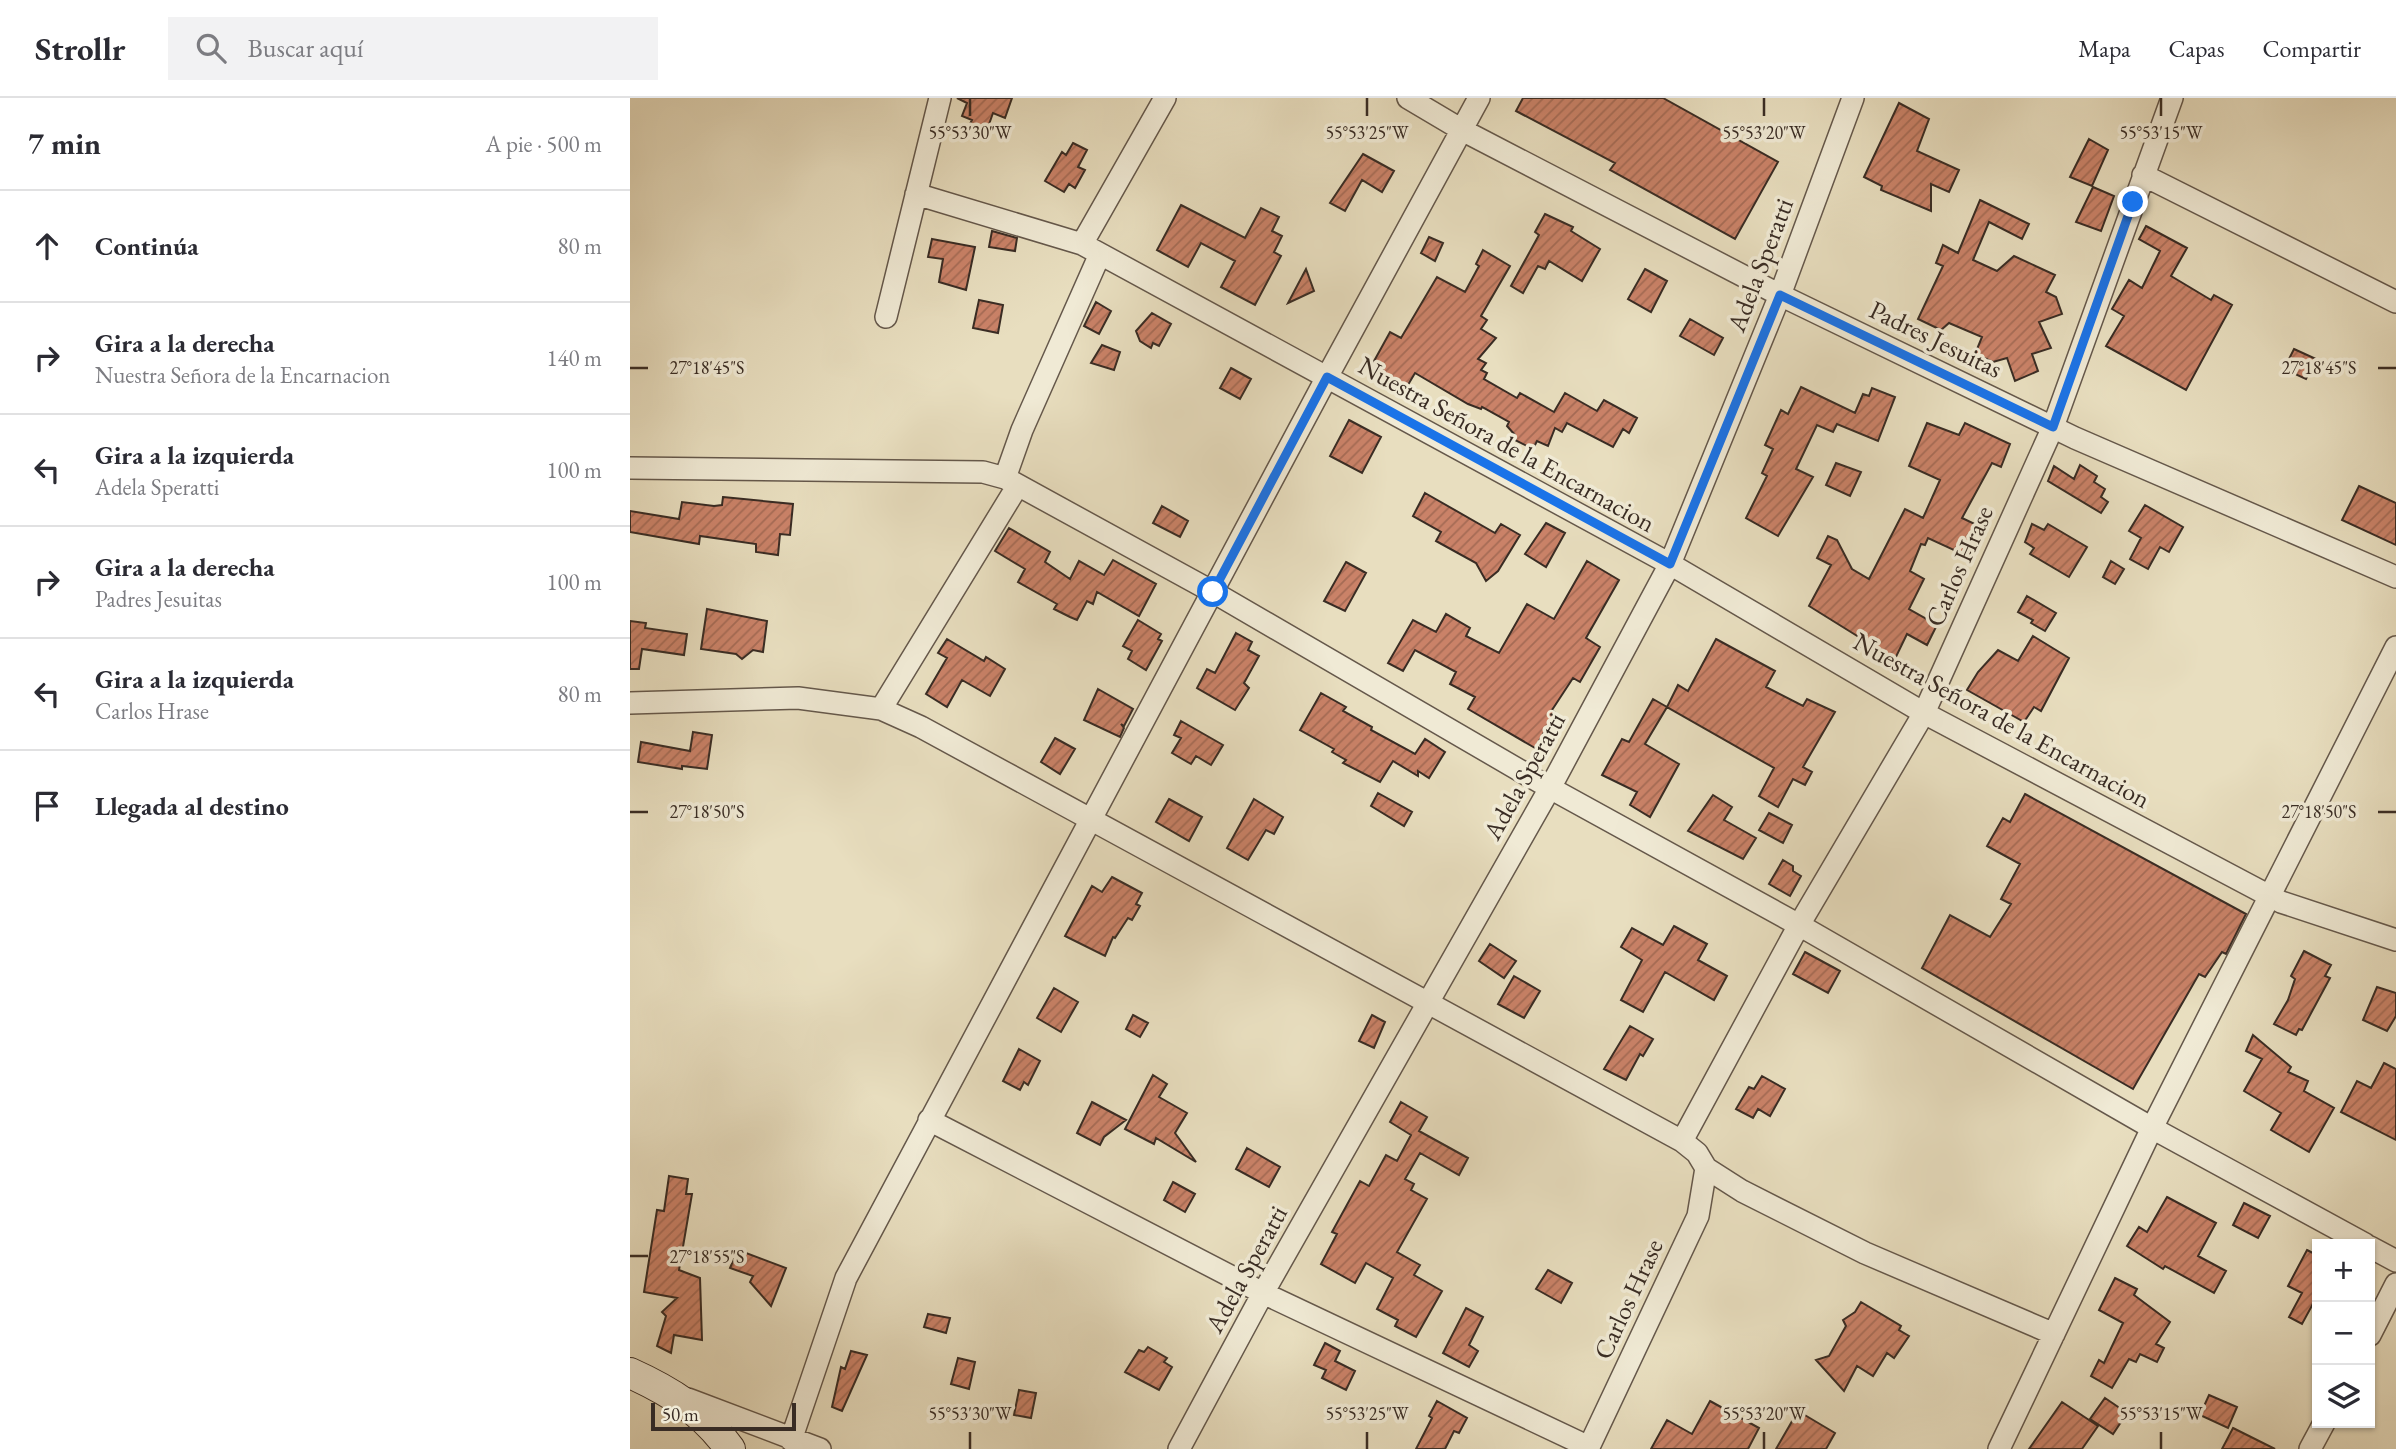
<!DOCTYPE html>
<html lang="es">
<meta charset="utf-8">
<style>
body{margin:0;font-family:"EB Garamond",serif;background:#f2f2f3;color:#2b2b33}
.controls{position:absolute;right:21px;bottom:21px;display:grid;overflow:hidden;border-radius:0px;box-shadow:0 2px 5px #0004}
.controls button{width:63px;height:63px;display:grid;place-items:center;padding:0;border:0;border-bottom:2px solid #e1e1e2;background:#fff;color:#2b2b33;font:35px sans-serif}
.scale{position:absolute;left:21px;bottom:18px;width:145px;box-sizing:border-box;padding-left:7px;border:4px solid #392c24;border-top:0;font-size:19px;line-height:24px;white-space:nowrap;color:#392c24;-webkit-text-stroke:5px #f0ead5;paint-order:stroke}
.stop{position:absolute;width:21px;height:21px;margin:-16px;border:5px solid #1a73e8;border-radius:50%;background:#fff}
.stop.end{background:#1a73e8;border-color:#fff;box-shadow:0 2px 7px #0008}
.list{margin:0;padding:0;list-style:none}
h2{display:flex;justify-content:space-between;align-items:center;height:91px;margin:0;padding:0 28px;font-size:30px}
h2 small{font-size:23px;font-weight:400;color:#7c7c81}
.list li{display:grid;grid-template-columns:46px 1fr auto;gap:21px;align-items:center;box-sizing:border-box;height:112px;padding:0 28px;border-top:2px solid #e1e1e2}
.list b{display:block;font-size:26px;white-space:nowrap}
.list p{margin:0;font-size:23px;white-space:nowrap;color:#7c7c81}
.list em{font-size:23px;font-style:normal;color:#7c7c81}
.icon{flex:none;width:38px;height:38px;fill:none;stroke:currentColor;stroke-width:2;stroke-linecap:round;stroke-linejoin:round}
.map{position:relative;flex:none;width:1766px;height:1351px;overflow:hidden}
header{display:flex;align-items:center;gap:42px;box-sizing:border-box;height:98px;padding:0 35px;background:#fff;border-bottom:2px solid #e1e1e2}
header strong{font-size:33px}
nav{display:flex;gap:38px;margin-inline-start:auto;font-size:24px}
.search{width:490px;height:63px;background:#f2f2f3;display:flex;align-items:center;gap:18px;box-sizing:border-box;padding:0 24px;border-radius:0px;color:#7c7c81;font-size:26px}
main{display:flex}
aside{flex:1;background:#fff}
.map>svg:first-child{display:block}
.building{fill:url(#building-hatch);stroke:#392c24;stroke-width:2}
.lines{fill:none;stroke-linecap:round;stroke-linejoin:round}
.street-casing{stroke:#65584b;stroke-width:24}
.secondary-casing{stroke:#392c24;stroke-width:32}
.street{stroke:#f0ead5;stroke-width:21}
.secondary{stroke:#f0ead5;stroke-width:30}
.route{stroke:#1a73e8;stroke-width:9}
.ticks{fill:none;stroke:#392c24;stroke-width:2.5}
.labels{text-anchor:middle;stroke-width:7;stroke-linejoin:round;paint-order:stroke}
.street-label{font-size:26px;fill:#392c24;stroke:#f0ead5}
.ticks-label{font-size:18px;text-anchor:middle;fill:#392c24;stroke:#f0ead5;stroke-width:7;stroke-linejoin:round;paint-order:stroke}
</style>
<header>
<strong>Strollr</strong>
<div class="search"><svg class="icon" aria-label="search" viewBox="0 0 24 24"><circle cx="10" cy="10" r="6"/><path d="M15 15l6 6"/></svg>Buscar aquí</div>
<nav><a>Mapa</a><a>Capas</a><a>Compartir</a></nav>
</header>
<main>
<aside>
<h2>7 min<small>A pie · 500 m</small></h2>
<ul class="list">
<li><svg class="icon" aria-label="ahead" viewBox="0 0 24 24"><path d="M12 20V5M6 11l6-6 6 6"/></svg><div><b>Continúa</b></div><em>80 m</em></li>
<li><svg class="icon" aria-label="right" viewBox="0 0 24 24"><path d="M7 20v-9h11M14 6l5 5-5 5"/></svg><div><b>Gira a la derecha</b><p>Nuestra Señora de la Encarnacion</p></div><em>140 m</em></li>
<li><svg class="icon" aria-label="left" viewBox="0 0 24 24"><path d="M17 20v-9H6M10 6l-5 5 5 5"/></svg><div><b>Gira a la izquierda</b><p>Adela Speratti</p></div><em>100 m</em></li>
<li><svg class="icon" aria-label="right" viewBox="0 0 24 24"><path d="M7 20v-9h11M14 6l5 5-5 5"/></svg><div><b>Gira a la derecha</b><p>Padres Jesuitas</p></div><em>100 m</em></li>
<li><svg class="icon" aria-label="left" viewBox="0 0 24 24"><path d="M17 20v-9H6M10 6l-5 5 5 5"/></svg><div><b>Gira a la izquierda</b><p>Carlos Hrase</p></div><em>80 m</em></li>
<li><svg class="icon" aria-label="arrive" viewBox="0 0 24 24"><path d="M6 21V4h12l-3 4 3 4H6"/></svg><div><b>Llegada al destino</b></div></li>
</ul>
</aside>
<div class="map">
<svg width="1766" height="1351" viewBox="0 0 1766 1351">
<defs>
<pattern id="building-hatch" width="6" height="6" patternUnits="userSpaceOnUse" patternTransform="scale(1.75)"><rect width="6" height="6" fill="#ca8268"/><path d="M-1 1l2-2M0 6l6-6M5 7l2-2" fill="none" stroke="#a56b55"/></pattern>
</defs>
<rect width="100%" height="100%" fill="#e8debf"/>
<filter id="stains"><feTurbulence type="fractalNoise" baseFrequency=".00286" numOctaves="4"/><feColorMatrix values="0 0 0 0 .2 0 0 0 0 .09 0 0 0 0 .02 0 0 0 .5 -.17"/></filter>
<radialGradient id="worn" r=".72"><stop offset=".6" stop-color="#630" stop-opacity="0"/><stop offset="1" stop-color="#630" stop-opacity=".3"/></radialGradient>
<path class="building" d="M327,0H382L375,20L363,15L357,32L340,26L342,22L332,18L337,5Z
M893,0H1033L1148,64L1105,141L980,72L985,65L886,13Z
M1269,5L1299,21L1287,53L1329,72L1319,94L1301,86V113L1251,92L1252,88L1234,79Z
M1459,41L1478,52L1462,88L1440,79Z
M443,45L457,52L448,69L455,72L445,90L439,86L434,94L415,83L432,54L436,57Z
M733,56L764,73L752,94L732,82L715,113L700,105Z
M1463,89L1484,98L1471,133L1446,124Z
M1350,102L1399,126L1392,141L1359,124L1343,162L1367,173L1384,158L1425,177L1416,194L1426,199L1432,216L1409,224L1421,250L1402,256L1408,273L1385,283L1377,260L1363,264L1345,256L1352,239L1319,225L1311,232L1288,221L1313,168L1306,165L1313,147L1328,155Z
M551,107L615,140L631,110L649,119L642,133L652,138L644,154L651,158L625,207L591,189L605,163L571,145L558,169L527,152Z
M915,116L943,129L941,133L970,151L952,183L919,163L915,171L908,168L893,195L881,188L909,137L905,134Z
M1516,128L1557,150L1541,178L1581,202L1584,197L1602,207L1556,292L1476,248L1494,218L1482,211L1499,182L1512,190L1530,153L1509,141Z
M362,133L387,140L385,153L359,149Z
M799,139L813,145L805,163L791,155Z
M302,141L345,149L336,192L309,184L313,161L298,159Z
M853,152L880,168L851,218L857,222L851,231L866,240L848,261L856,265L851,272L857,275L854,281L887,300L890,295L924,314L935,295L967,313L974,302L1007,320L999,335L993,331L983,349L937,325L932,334L925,330L918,348L907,343L903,351L883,341L885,337L877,328L879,324L852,309L851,311L838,306L785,275L775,292L749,277L753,271L743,265L760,234L771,240L807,179L835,194L849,168L846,166Z
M676,171L684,193L658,205Z
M1015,171L1037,183L1021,214L998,201Z
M349,202L373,207L368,235L343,230Z
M466,204L481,213L469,236L454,228Z
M522,215L541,226L529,248L523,245L521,250L510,243L506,233Z
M1060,221L1093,240L1084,257L1050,238Z
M472,247L490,254L484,272L461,265Z
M1664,251L1686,261L1676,281L1654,271Z
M601,270L621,281L610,301L590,290Z
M1171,289L1225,315L1233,296L1239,298L1242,290L1265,299L1248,343L1207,326L1203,334L1187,327L1166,371L1183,379L1148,438L1116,420L1137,378L1132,375L1143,351L1135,347L1151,312L1158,316Z
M719,322L751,339L732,375L700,358Z
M1297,325L1329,337L1335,325L1380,346L1371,369L1362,365L1332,420L1351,429L1339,459L1298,440L1295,447L1291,446L1280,473L1294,481L1279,511L1307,527L1297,547L1277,536L1263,565L1227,548L1232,541L1179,508L1201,467L1187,460L1198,438L1207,442L1222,471L1239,481L1275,411L1293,420L1310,382L1279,368Z
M1206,365L1231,374L1220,398L1196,387Z
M1450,367L1467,378L1464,384L1475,391L1471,399L1478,404L1471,415L1418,383L1424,368L1444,381Z
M1729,388L1766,405V447L1712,422Z
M795,395L865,435L871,426L890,437L868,473L856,483L846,465L806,443L811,434L783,418Z
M93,399L163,406L160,437L150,436L148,457L126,454V446L70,438L69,446L0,434V413L49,421L52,404L84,408L92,407Z
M1515,407L1553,429L1539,454L1530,449L1518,471L1500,461L1511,440L1499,433Z
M532,408L558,423L550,439L523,425Z
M916,425L935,435L916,469L895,456Z
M1402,426L1414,432L1418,426L1457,449L1439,479L1400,456L1404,450L1395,444Z
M379,430L420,454L415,464L440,481L449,463L474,477L483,462L526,486L509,518L467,494L463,506L457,503L447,522L440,519L424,511L427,506L388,484L395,471L365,453Z
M957,463L989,482L956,540L970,549L950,584L943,580L922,612L925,615L905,650L838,611L845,599L820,586L826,574L785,552L773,573L758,565L783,522L806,534L816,516L840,530L836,538L869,555L897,506L924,521Z
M1481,463L1494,471L1485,486L1473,479Z
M716,464L736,475L715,513L694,503Z
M1397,498L1426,515L1415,533L1401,525L1403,522L1388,514Z
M77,511L137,523L133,554L123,552L112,561L106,556L71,551Z
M508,522L531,536L528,541L532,543L516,572L498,561L502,553L493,548Z
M0,523L16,525L15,530L57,536L54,557L12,551L9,571H0Z
M606,535L622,544L618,552L629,558L614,585L619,590L605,612L567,590L577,571L585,575Z
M1403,538L1439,560L1411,613L1404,609L1394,624L1337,592L1348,574L1368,552L1388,563Z
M317,541L354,563L356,559L375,571L360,598L332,582L317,609L296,596L317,560L308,555Z
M1086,541L1145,573L1136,589L1173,608L1177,601L1205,614L1173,669L1182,674L1175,687L1163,681L1148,709L1129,698L1144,670L1037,609L1048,587L1058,593Z
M468,591L503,611L494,628L491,626L494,630L490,639L454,622Z
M691,595L716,609L713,613L742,629L741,632L785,656L795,641L815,654L799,680L788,673V678L763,663L750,684L713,665L716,662L702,654L704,651L670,632Z
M1023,601L1037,609L1015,646L1049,666L1020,719L1000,707L1007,694L972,677L992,641L999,644Z
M551,623L593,647L581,667L566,658L561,666L542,655L551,640L544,637Z
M63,634L82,637L77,671L52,668V671L8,664L11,644L60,653Z
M425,640L445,651L430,676L411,664Z
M748,695L782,714L774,728L741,708Z
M1395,696L1616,816L1596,856L1592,854L1575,879L1569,876L1503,991L1292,870L1320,817L1360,839L1381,806L1371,801L1390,766L1357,748L1373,720L1380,724Z
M1083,697L1102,709L1094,722L1126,740L1113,761L1058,733Z
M539,701L572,719L559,743L526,724Z
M624,701L653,719L644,736L636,732L618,762L597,750Z
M1139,715L1162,727L1153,745L1129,732Z
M1153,762L1163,768V773L1171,778L1160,798L1139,786Z
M482,779L512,795L506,806L510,808L502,822L498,820L485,840L483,839L475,858L435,838L462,788L472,794Z
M1044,828L1077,846L1068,862L1097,878L1084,902L1035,874L1013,914L991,902L1012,862L991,849L1002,830L1033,847Z
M860,846L886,863L874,880L849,863Z
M1674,853L1701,867L1695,878L1700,880L1672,932L1669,931L1666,937L1644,926L1658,902L1665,881L1661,878Z
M1175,854L1210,873L1198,895L1163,876Z
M884,878L910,893L894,920L868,906Z
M1747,889L1766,895V918L1757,933L1733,922Z
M424,890L448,904L431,934L407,920Z
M503,917L518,925L510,939L496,931Z
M742,917L755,924L744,950L729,943Z
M1000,928L1023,941L1013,958L1010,956L996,982L974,971Z
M1623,937L1661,969L1658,974L1678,983L1674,993L1704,1010L1679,1054L1641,1032L1651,1015L1614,993L1632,961L1616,953Z
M389,951L410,963L398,987L394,984L390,992L373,983Z
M1754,965L1766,971V1042L1711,1014L1727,983L1741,990Z
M523,977L537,986L529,999L557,1015L545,1035L566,1064L526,1040L524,1046L495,1031Z
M1132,978L1155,991L1140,1018L1128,1011L1123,1020L1106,1011L1119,989L1124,991Z
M462,1004L496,1022L474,1039L470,1047L447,1035Z
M771,1004L797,1019L789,1033L838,1060L829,1077L790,1055L775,1081L784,1086L781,1092L797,1101L767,1154L790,1167L784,1177L812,1193L786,1239L765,1228L768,1222L747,1211L763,1180L736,1165L725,1185L691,1166L707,1136L702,1134L730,1083L739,1088L756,1057L767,1063L781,1037L760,1024Z
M617,1050L650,1069L639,1089L606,1071Z
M39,1078L58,1081L56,1096H62L49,1172L70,1180L72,1242L44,1237L41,1255L27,1248L36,1218L32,1214L47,1200L14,1194L27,1112L34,1113Z
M543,1084L565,1096L555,1114L534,1102Z
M1537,1099L1586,1125L1568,1158L1596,1173L1584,1195L1535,1168L1533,1171L1497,1148L1509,1129L1517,1134Z
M1614,1105L1640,1118L1628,1140L1603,1127Z
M108,1152L156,1170L141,1208L120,1184L123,1178L100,1170Z
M1677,1152L1687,1157V1203L1685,1202L1672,1226L1659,1219L1672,1195L1658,1188Z
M918,1172L942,1185L931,1205L906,1191Z
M1485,1180L1507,1191L1504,1197L1540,1224L1526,1246L1534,1250L1527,1264L1510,1256L1506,1264L1499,1261L1482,1290L1461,1278L1469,1262L1474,1265L1493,1225L1469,1212Z
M1231,1204L1271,1228L1269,1232L1279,1238L1264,1260L1257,1255L1243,1278L1227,1268L1214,1293L1186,1262L1199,1258L1216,1228L1213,1222L1225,1214Z
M836,1210L853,1219L839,1247L848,1253L839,1269L813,1255Z
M298,1216L320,1220L316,1235L294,1229Z
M695,1245L710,1253L705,1263L725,1273L716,1292L692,1280L696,1272L684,1267Z
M518,1249L537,1260L534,1264L542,1269L529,1292L495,1274L509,1252L514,1254Z
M221,1253L237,1257L212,1313L202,1309L211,1269L215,1271Z
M328,1260L345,1264L339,1291L321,1286Z
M389,1292L406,1295L401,1320L384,1317Z
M1579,1297L1607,1309L1598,1330L1570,1317Z
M1475,1300L1497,1315L1483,1336L1460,1321Z
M807,1303L837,1320L829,1335L824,1333L815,1351H786L802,1320L799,1318Z
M1080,1303L1129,1330L1118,1351H1021L1037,1322L1062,1336Z
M1432,1304L1468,1328L1452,1351H1399Z
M1168,1313L1205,1335L1196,1351H1146Z
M1603,1330L1645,1351H1592Z"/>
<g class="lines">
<g class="street-casing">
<path id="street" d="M778,0L832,32L1150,197L1445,340L1766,479
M1513,77L1766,204
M286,96L452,146L1040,466L1294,615L1651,804L1766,842
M452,146L535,0
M256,219L310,0
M0,370L353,374L375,380L583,494L920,690L1169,827L1522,1030L1735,1146
M375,380L392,332L470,156
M0,605L168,600L251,611L291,629L1052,1043L1067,1055L1076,1070L1112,1093L1235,1155L1424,1236
M251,611L388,387
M299,1022L633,1195L959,1349
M1052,1043L1169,827L1294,615L1423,329L1542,0
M1740,1149L1766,1163
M1740,1237L1766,1186
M58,1301L190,1351
M161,1342L216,1180L697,279L849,0
M549,1351L633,1195L920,690L1040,466L1150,197L1223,0
M958,1351L1068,1118L1076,1070
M1369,1351L1522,1030L1766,549
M1680,1351L1694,1325"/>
</g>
<g class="secondary-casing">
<path id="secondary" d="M0,1275C40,1293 74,1314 100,1351"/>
</g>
<use href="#street" class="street"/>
<use href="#secondary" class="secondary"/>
</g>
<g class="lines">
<path class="route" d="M583,494L697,279L1040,466L1150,197L1423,329L1503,104"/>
</g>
<path class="ticks" d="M340,0V18M737,0V18M1134,0V18M1531,0V18M0,270H18M1748,270H1766M0,714H18M1748,714H1766M0,1158H18M340,1334V1351M737,1334V1351M1134,1334V1351M1531,1334V1351"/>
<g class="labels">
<g class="street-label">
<text transform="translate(1130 167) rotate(-69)" y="9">Adela Speratti</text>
<text transform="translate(1306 241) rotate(26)" y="9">Padres Jesuitas</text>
<text transform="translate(877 346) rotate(29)" y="9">Nuestra Señora de la Encarnacion</text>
<text transform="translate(1329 468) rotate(-66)" y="9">Carlos Hrase</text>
<text transform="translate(1372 622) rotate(29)" y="9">Nuestra Señora de la Encarnacion</text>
<text transform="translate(894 678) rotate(-61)" y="9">Adela Speratti</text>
<text transform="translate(616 1171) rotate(-61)" y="9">Adela Speratti</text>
<text transform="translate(998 1201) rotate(-65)" y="9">Carlos Hrase</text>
</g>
</g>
<g class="ticks-label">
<text x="340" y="41">55°53'30"W</text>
<text x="737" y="41">55°53'25"W</text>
<text x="1134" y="41">55°53'20"W</text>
<text x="1531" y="41">55°53'15"W</text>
<text x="77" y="276">27°18'45"S</text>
<text x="1689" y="276">27°18'45"S</text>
<text x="77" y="720">27°18'50"S</text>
<text x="1689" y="720">27°18'50"S</text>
<text x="77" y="1165">27°18'55"S</text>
<text x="340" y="1322">55°53'30"W</text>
<text x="737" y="1322">55°53'25"W</text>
<text x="1134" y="1322">55°53'20"W</text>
<text x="1531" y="1322">55°53'15"W</text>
</g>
<rect width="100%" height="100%" filter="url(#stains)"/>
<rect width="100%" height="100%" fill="url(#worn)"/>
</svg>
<div class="controls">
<button>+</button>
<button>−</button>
<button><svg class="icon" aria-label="layers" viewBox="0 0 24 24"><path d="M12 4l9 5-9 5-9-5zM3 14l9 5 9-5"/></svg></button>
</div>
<div class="scale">50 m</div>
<div class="stop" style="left:583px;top:494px"></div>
<div class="stop end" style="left:1503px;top:104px"></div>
</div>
</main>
